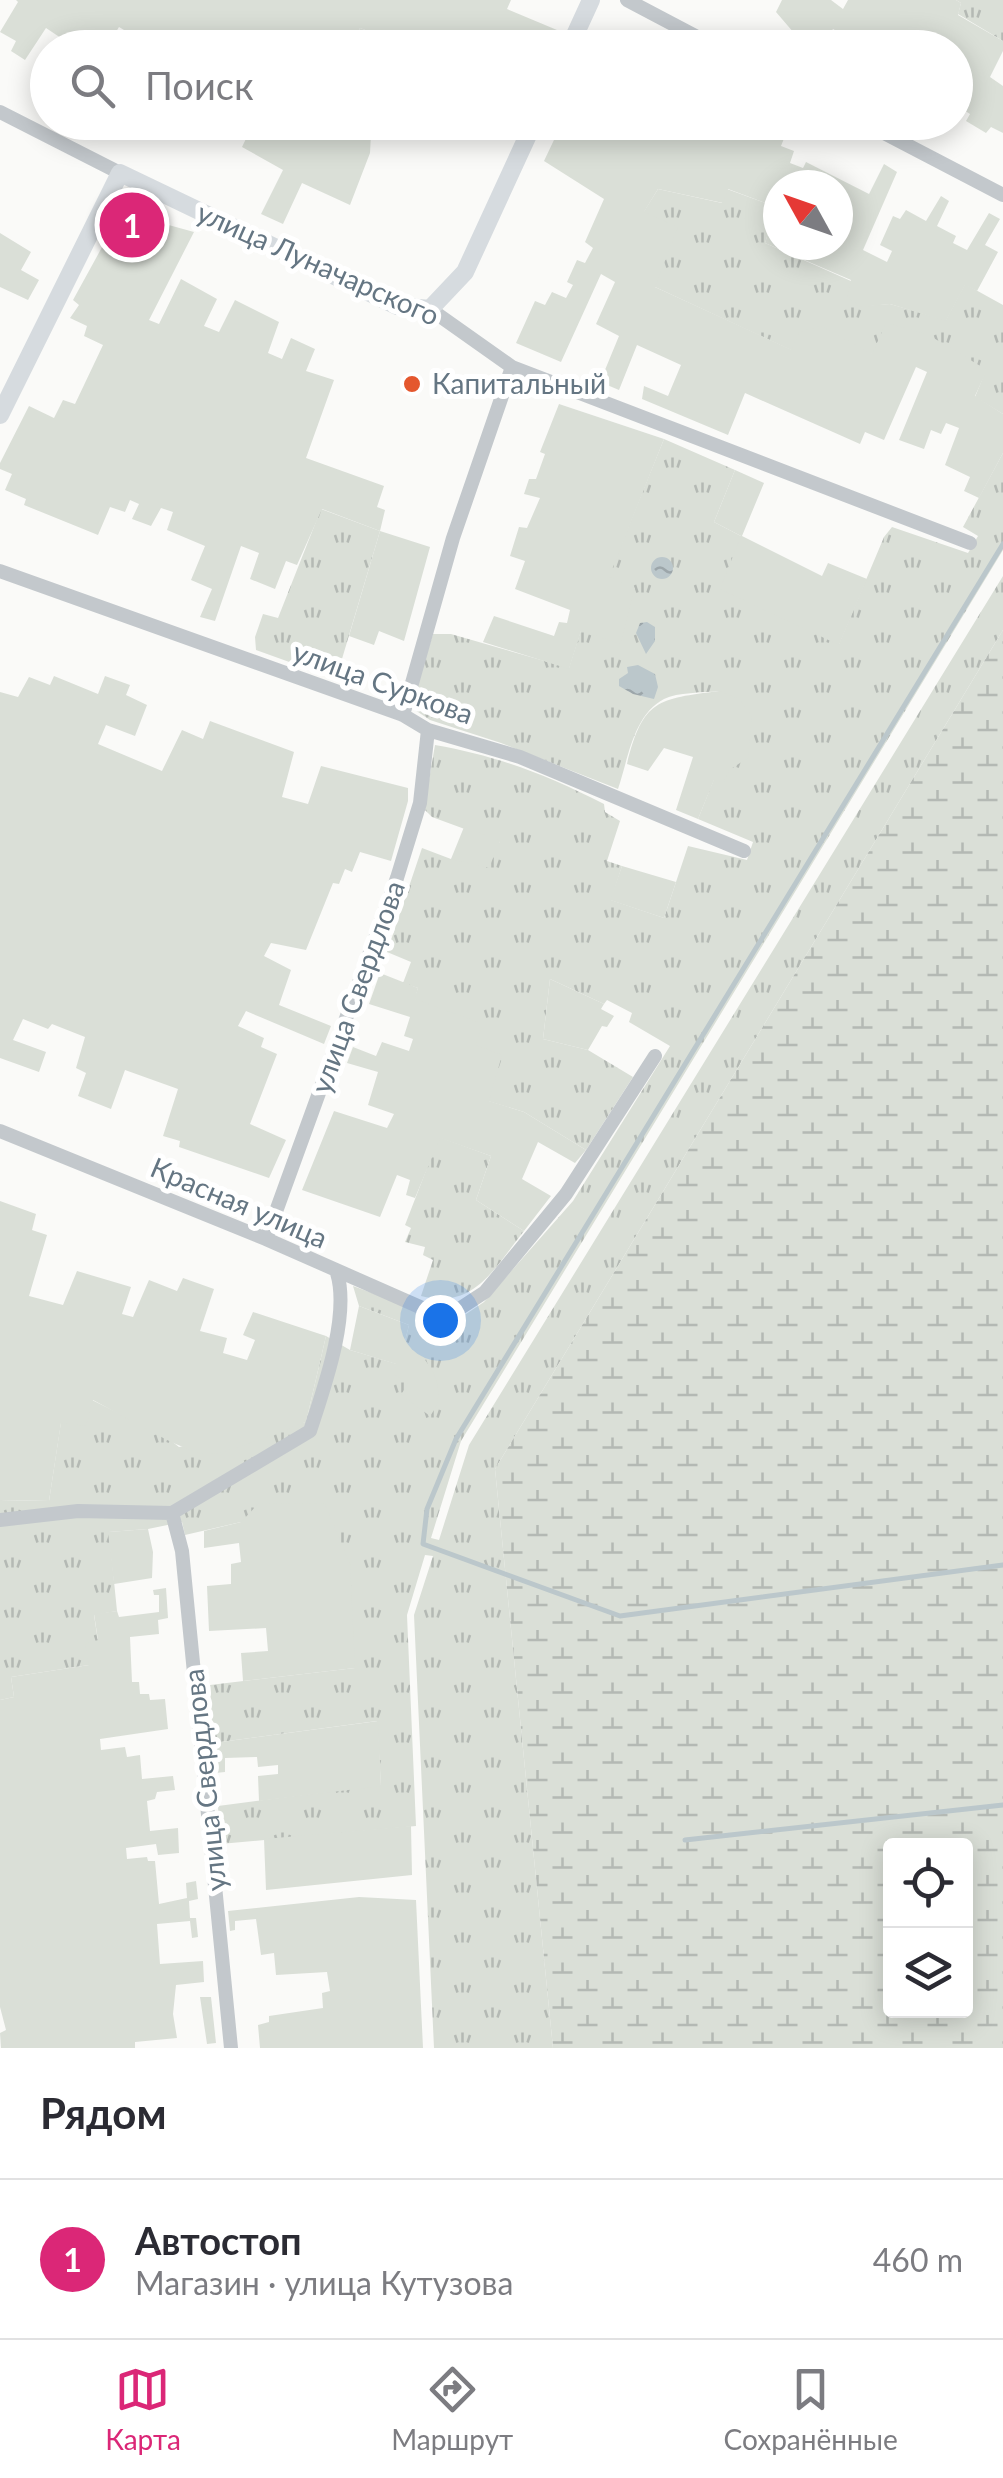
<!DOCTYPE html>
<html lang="ru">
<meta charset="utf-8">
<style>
body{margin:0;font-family:Lato,sans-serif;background:#f2f2f3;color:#2b2b33}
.controls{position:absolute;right:30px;bottom:30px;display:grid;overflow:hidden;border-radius:10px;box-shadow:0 5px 25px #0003}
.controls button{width:90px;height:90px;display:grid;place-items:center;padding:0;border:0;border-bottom:2px solid #e1e1e2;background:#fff;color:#2b2b33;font:50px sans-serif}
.compass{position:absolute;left:763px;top:170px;width:90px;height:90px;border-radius:50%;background:#fff;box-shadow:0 5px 25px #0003;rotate:310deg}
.you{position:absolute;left:440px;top:1320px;width:35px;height:35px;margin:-25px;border:8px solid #fff;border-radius:50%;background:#1a73e8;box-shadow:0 0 0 15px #1a73e833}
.badge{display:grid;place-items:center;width:65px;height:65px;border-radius:50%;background:#db2777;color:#fff;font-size:32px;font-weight:700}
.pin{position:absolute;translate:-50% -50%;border:5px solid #fff;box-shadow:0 2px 10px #0006}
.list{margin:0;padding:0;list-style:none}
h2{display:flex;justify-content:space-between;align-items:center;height:130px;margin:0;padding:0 40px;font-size:42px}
h2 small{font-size:32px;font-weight:400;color:#7c7c81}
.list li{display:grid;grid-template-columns:65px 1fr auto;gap:30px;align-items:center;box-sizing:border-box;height:160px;padding:0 40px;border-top:2px solid #e1e1e2}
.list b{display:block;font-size:38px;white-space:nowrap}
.list p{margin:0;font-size:32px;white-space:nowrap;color:#7c7c81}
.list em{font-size:32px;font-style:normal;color:#7c7c81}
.icon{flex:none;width:55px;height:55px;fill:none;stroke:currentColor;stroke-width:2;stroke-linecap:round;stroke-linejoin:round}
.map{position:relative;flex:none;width:1003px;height:2048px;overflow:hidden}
.search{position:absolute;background:#fff;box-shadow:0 5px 25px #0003;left:30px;right:30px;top:30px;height:110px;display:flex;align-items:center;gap:25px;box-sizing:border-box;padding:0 35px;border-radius:55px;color:#7c7c81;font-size:38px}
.sheet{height:290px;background:#fff}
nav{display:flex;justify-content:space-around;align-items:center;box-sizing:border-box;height:140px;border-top:2px solid #e1e1e2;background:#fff;font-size:28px;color:#7c7c81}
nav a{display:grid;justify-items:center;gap:5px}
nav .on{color:#db2777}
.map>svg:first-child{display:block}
.grass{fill:url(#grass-tufts)}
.wetland{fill:url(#wetland-marsh);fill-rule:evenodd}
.garden{fill:#dadfd7;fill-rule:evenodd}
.water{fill:url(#water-ripples)}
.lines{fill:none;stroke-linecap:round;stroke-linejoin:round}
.stream{stroke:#bbc7cb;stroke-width:5}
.street{stroke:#c3c8cc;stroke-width:14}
.secondary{stroke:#d6dbdf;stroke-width:18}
.poi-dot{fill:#e4572e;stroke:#fff;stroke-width:4}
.labels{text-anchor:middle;stroke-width:10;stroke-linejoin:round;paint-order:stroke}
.street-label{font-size:28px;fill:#657683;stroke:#fff}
.poi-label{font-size:28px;fill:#657683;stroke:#fff;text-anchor:start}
</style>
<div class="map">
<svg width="1003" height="2048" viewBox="0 0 1003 2048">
<defs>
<pattern id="grass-tufts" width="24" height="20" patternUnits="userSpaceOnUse" patternTransform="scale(2.5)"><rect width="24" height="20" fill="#dadfd7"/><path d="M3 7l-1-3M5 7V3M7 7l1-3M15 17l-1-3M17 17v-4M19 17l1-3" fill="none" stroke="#b4b9b4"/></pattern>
<pattern id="wetland-marsh" width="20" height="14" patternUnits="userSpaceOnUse" patternTransform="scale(2.5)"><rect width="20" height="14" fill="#dadfd7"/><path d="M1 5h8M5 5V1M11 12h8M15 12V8" fill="none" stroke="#b4b9b4"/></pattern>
<pattern id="water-ripples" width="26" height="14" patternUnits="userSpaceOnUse" patternTransform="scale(2.5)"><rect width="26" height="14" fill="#bbc7cb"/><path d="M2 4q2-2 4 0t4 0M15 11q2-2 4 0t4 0" fill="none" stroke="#9ca6aa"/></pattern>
</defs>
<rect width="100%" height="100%" fill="#fafaf8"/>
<path class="grass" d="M956,0H1003V41L958,14L961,3Z
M360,28L411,47L351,48Z
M658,189L722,203L727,189L776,207L765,243L851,281L860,306L890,304L946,320L965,284L1003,305V414L975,397L986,370L873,354L793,351L655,287L643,213Z
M664,439L735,470L714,522L741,536L839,644L884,537L892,527L968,553L978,536L963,527L1003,453V550L461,1441L431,1538L439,1540L469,1445L1003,576V630L495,1469L553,2048H434L414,1615L433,1556L425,1555L407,1615L416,1826L220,1844L218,1806L381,1785L377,1721L213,1743L210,1685L355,1668L241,1522L185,1535L182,1522L148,1529L109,1532L117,1611L94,1615L98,1641L89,1665L11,1677L14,1697L0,1700V1500L49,1501L61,1422L92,1400L165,1436L179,1447L306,1422L326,1336L350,1350L397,1364L430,1416L405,1341L409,1325L359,1306L353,1286L443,1319L460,1318L484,1302L573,1201L670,1046L629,1022L632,1013L607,1000L604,1004L550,979L543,1039L588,1050L633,1077L586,1150L524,1112L488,1101L475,1045L414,999L418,988L403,983L411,962L387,952L422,848L451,859L500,842L432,817L424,809L435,745C498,756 547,775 604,804L605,812L620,821L607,861L622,866L611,900L664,918L688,846L747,860L753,842L698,819L714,779L719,691C702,693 678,692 664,699C633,715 628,760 618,789L501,743L430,720L415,710L413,698L433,634H451L569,668L581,630L608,577Z
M321,509L380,531L339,669L331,677L256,650L255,637L263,614L278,618Z
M439,1137L491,1156L476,1200L524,1231C494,1268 475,1310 421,1296L433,1260L423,1255L425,1247L405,1242L411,1228L405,1225Z"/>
<path class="wetland" d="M1003,630V2048H553L495,1469ZM890,1846H966V2010H890Z"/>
<path class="garden" d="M16,0H511L507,9L557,30L550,48L411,47L360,28L351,47L129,48L134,36L119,27L107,47L57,48L61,38L46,28L25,60L11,51L16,41L0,32L18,2Z
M782,0H831L843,9L848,0H956L961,3L958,15L1003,41V51L990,77L1003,86V133L991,127L986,133L966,121L970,114L956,105V48L850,47L852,40L833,29L822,47H787L794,33L776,12Z
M254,122L348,123L371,134L370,153L350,205L302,183L283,224L261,214L283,170L242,147Z
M684,123L694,128L697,123H725L751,137L760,123L785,136L781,146L794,151L790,163L803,168L806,162L869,194L884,164L897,172L863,250L887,262L892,251L880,245L893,216L900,219L906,210L926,221L941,196L949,201L937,226L956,236L953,243L967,250L989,213L1000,219L985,245L998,252L977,291L965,285L946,321L890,304L860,307L847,296L851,280L765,243L776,207L728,189L723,203L658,189L644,212L678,227L655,287L792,350L799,332L821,326L872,354L886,323L927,334L987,370L975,396L1003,414V453L979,498L964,491L970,477L945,465L959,428L946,423L941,434L931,430L924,449L899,440L927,372L916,367L884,440L865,432L860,444L745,393L728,435L642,399L644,386L668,396L681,365L637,345L619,390L600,382L619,336L596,324L615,282L601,274L561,362L516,343L535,301L545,305L552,292L566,298L573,285L567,282L577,260L585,263L593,248L585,242L604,199L544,161L562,123ZM778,185H838V245H778Z
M165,224L194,232L149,320L159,324L181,279L217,299L204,326L219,332L235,300L279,322L268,353L282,359L291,338L315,349L306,371L334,380L306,458L384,486L377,507L385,510L380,531L430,547L404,641L379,631L374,645L349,636L380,531L322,509L297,565L286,561L275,589L250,579L259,553L241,546L215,621L200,617L212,589L191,580L205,546L167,530L173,512L161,508L151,526L132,519L139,504L130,500L125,512L110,507L98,535L24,505L26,499L5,490L12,474L0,469V463L29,406L54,418L63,400L75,404L103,345L84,336L87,326L70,318L79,305L73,300L112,229L135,240L139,235L155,242Z
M0,233L31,252L21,270L39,280L28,300L0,287Z
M559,404L664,439L609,577L635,588L621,644L581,631L569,669L483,642L494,616L554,636L559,622L567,623L570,610L515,589L525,561L510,556L519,527L527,528L540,498L524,494L529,479H536L545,454L540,452Z
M735,470L764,483L742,536L822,576L828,563L867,579L839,645L720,589L741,536L714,522Z
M54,676L98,694L105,676L130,685L126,695L147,705L135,736L106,725L98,744L162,771L182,730L203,739L210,721L294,752L282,797L308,804L321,766L408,788V801L391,861L360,852L352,872L345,869L339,884L333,883L306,950L271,943L264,956L291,970L279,1005L331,1026L324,1044L246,1011L238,1026L264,1038L261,1047L277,1054L250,1124L286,1140L269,1178L179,1147L180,1141L163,1136L178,1089L125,1070L111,1109L78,1096L86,1073L76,1068L85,1037L52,1024L48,1029L23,1019L13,1040L46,1052L39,1072L0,1058V692L18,697L29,677L50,685Z
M719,691L739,699L752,716L748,758L729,770L724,782L714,780L698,819L676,810L693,757L664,748L648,771L627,764C643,699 658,699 719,691Z
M464,827L500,841L489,868L451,859Z
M622,866L676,882L664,918L610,900Z
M380,973L418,988L415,999L483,1024L476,1045L502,1055L489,1101L524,1112L586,1150L575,1163L538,1142L522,1179L551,1196L524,1231L476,1200L491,1156L440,1138L415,1198L406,1195L410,1180L397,1175L380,1217L302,1190L334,1111L387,1128L394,1114L368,1105L378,1072L347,1063L353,1047L376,1056L382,1042L409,1051L413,1039L404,1036L410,1017L369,1004Z
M550,979L604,1004L601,1009L614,1016L607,1027L602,1026L588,1050L543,1039Z
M0,1201L36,1214L32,1230L47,1235L29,1296L63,1305L77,1271L131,1287L122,1314L133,1317L149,1280L177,1291L183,1278L214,1289L200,1331L227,1338L223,1353L247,1360L255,1340L243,1335L253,1312L326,1336L306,1422C285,1429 227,1455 208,1454C183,1453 118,1413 93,1400L86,1426L61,1423L49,1501L0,1500Z
M359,1306L409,1325L405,1341C429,1358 451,1390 430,1416L401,1395L408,1383L394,1374L396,1364L350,1350Z
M259,1503L325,1504L350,1564L355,1668L243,1681L241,1653L268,1651L266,1628L209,1631L207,1586L231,1584V1564L241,1562L239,1543L204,1548V1531L241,1522Z
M148,1529L153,1552L152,1578L114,1584L108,1532Z
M166,1588L168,1618L158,1620L159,1634L130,1637L132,1682H139L140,1694H149L150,1700L165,1699L168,1729L100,1739L101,1750L125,1747L127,1757L140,1755L142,1779L173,1776L175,1790L157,1792L155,1799L147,1801L150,1831L178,1828L179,1853L158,1855L156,1844L126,1848L127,1859L147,1857L148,1861H155L159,1904L187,1898L186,1883L196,1881L198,1899L189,1901L190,1918H196L198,1937L192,1938L190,1921L157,1924L160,1964L203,1961L204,1982L176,1985L173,2014L177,2038L135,2042V2048H1L0,2033L6,2030L0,2007V1700L14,1697L11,1677L89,1665L85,1644L98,1640L94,1614L117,1611L119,1617L159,1612V1595H154L153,1590Z
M378,1721L381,1786L259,1801L258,1776L278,1774V1765L258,1767L257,1757L225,1758V1772L215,1773L213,1743Z
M411,1826L412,1875L266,1890L264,1839Z
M359,1897L416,1900L423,2048H260L258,2025L269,2022V2016L323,2008L322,1993L330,1991L327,1972L276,1975L274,1953L261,1955L256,1919L235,1921V1930L230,1931L228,1911Z
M200,1997H211L216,2043L207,2044Z"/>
<path class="water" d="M651 568a11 11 0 1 1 22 0a11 11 0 1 1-22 0Z
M647,622L655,627V641L646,654L636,633L640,623Z
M638,665L655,674L658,687L654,699L633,694L619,686V679L628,673L627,667Z"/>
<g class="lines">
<path class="stream" d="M1003,544L456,1439L427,1509L423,1544L620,1616L1003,1565
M685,1840L1003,1805"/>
<path class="street" d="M627,0L718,48
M0,112L120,173
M863,122L1003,195
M430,309L512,367L970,543
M0,571L403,715L428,730L520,757L744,851
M403,715L453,538L512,367
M0,1131L266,1239L429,1311L459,1309L485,1292L566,1194L655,1056
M266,1239L397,878L420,803L428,730
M172,1513L182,1551L231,2048
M0,1520L78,1511L172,1513L310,1431C324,1388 350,1316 337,1273"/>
<path class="secondary" d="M569,48L591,0
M0,415L120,173L397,306L430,309L465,272L534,122"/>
</g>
<circle class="poi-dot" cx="412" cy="384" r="10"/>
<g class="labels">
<g class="street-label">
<text transform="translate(318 264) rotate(24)" y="10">улица Луначарского</text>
<text transform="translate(383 683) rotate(20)" y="10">улица Суркова</text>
<text transform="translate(358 987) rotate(-70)" y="10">улица Свердлова</text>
<text transform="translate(239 1203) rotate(23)" y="10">Красная улица</text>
<text transform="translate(205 1780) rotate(-96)" y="10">улица Свердлова</text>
</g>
<g class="poi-label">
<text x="432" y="394">Капитальный</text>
</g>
</g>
</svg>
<div class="controls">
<button><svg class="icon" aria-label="locate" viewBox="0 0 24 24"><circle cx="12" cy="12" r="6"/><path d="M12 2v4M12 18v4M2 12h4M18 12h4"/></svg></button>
<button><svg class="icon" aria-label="layers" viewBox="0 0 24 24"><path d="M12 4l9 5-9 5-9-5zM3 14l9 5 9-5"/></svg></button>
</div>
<svg class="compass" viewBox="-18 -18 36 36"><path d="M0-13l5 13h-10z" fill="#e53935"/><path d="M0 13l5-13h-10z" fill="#7c7c81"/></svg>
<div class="you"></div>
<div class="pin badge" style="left:132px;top:225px">1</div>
<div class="search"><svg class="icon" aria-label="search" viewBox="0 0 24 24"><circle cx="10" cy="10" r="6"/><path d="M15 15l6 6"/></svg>Поиск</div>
</div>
<section class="sheet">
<h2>Рядом<small></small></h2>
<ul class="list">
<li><span class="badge">1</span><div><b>Автостоп</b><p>Магазин · улица Кутузова</p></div><em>460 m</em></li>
</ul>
</section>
<nav>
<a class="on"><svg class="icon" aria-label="map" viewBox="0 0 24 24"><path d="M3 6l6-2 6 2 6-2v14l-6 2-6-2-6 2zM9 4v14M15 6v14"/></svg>Карта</a>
<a><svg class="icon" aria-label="directions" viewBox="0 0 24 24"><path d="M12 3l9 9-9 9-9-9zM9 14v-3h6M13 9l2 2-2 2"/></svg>Маршрут</a>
<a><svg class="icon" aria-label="saved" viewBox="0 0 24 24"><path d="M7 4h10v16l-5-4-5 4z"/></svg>Сохранённые</a>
</nav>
